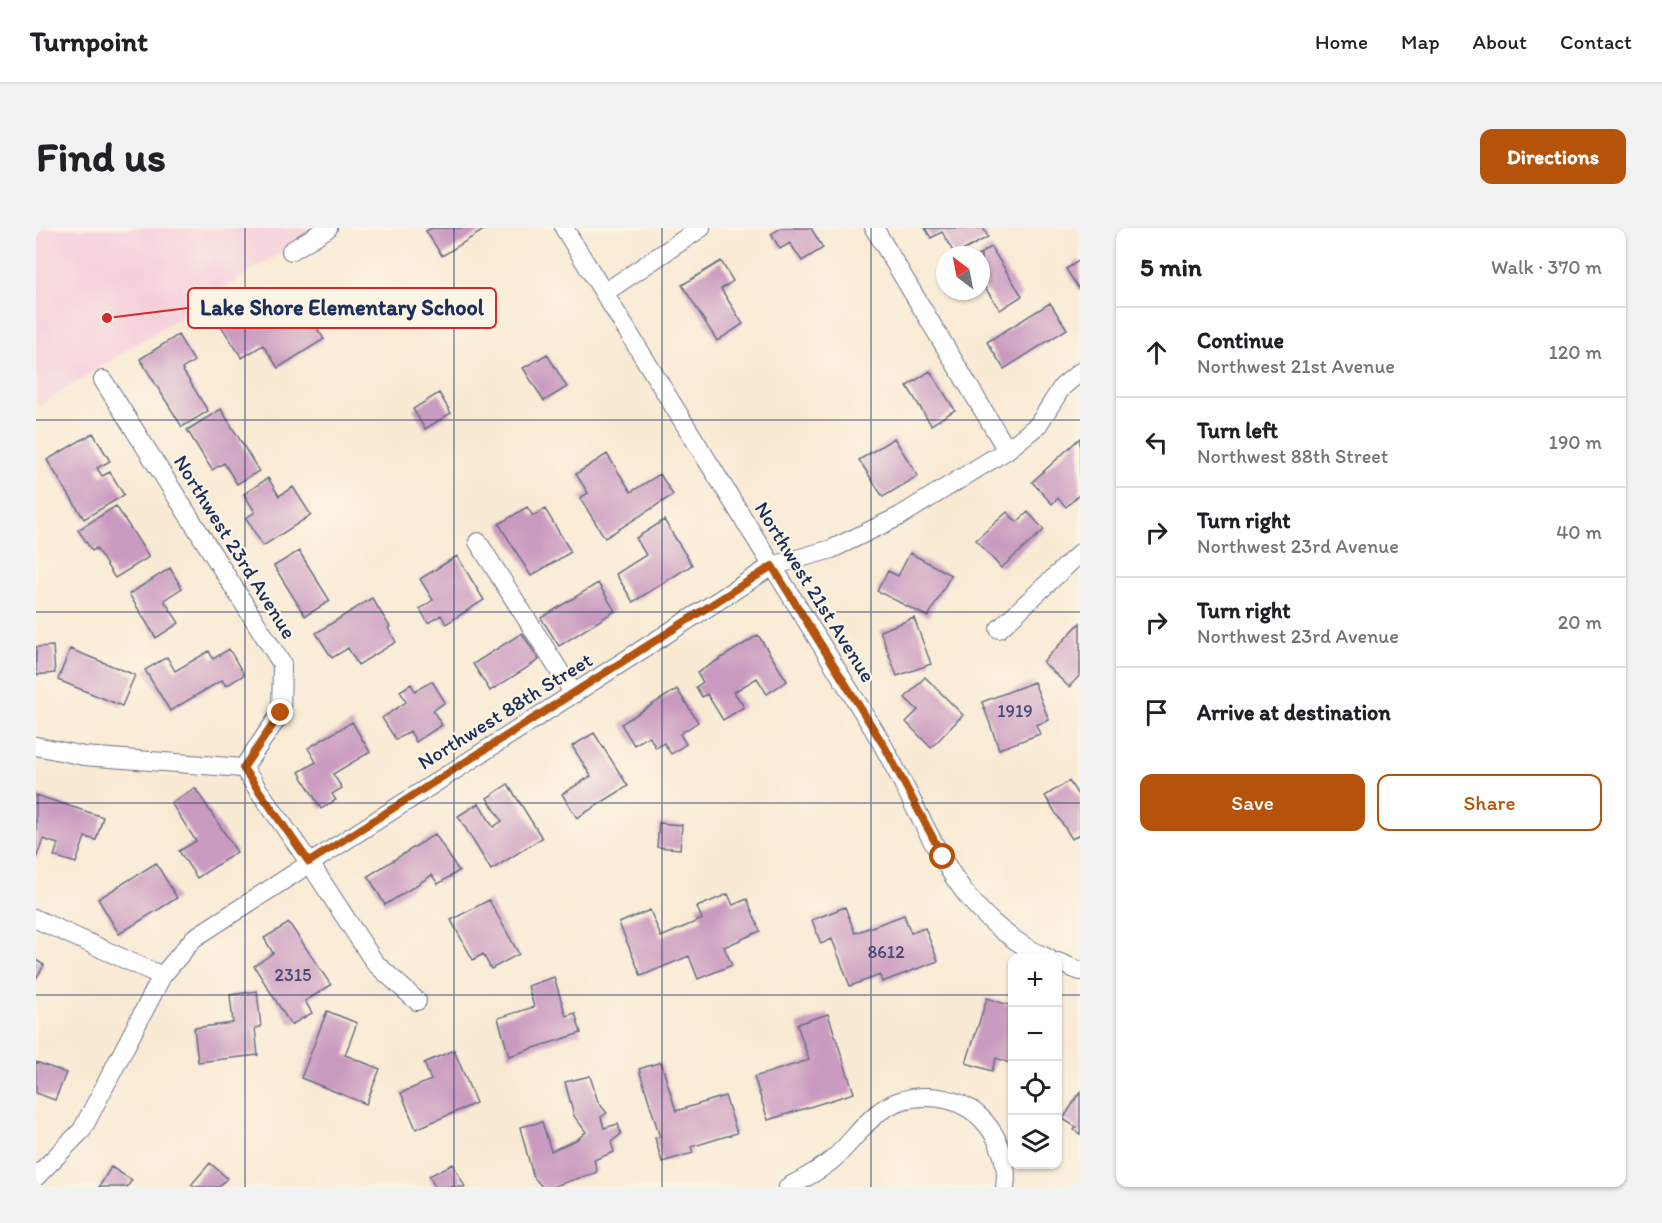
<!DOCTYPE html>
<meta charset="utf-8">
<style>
body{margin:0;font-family:Itim,sans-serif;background:#f2f2f2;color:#202124}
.controls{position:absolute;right:18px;bottom:18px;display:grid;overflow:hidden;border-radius:12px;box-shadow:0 2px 4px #0004}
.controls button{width:54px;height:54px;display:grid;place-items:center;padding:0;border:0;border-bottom:2px solid #e0e0e0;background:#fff;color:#202124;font:30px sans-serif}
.compass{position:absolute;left:900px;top:18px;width:54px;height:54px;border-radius:50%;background:#fff;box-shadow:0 2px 4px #0004;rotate:328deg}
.stop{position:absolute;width:18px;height:18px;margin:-14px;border:4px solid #b45309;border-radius:50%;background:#fff}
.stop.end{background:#b45309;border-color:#fff;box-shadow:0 2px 6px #0008}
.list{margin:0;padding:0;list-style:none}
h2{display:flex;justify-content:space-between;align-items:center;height:78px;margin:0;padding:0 24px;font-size:26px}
h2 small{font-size:20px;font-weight:400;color:#757577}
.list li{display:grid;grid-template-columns:39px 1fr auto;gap:18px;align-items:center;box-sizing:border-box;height:90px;padding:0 24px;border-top:2px solid #e0e0e0}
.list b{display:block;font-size:22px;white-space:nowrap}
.list p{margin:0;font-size:20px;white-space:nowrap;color:#757577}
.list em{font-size:20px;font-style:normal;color:#757577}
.actions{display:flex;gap:12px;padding:18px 24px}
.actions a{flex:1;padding:14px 0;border:2px solid #b45309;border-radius:12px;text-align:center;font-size:21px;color:#b45309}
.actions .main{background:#b45309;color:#fff}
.icon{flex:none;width:33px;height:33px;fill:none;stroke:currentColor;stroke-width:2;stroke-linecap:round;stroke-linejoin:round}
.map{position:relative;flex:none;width:1044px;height:959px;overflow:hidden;border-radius:12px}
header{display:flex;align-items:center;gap:36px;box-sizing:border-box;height:84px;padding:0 30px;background:#fff;border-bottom:2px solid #e0e0e0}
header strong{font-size:28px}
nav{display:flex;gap:33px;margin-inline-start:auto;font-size:21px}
.intro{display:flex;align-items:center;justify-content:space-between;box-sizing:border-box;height:144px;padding:0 36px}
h1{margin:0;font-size:42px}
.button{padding:15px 27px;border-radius:12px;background:#b45309;color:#fff;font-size:21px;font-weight:700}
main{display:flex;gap:36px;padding:0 36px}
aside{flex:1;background:#fff;border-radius:12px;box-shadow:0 2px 4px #0004}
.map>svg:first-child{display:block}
.built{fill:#f5cfdc}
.building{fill:#ca9bc0}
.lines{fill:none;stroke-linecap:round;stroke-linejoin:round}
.minor-casing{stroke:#697087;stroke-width:20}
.minor{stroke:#fff;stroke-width:18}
.route{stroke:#b45309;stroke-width:8}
.grid{fill:none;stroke:#1b2f5e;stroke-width:1.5;stroke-opacity:0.55}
.labels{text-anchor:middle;stroke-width:4.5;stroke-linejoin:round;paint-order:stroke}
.number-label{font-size:18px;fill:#474a76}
.street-label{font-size:21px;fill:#1b2f5e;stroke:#fcf5e5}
.leader{fill:none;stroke:#d62828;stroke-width:2}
.callout-dot{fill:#d62828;stroke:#fcf5e5;stroke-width:2}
.callout{fill:#fcf5e5;stroke:#d62828;stroke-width:2}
.callout-label{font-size:22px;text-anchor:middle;font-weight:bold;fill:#1b2f5e}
</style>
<header>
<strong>Turnpoint</strong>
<nav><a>Home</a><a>Map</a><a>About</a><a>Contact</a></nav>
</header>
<div class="intro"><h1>Find us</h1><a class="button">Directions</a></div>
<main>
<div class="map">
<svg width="1044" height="959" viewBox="0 0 1044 959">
<rect width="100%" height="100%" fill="#fcf5e5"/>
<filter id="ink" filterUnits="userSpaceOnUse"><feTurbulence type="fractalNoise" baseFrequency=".0167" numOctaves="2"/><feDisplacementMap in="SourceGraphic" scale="12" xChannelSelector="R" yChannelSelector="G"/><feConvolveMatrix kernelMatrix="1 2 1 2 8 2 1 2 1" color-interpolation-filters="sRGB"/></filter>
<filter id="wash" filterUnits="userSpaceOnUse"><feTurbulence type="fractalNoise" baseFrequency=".008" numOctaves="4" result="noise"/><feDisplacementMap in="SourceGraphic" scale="24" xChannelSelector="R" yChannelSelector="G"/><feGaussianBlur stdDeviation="1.35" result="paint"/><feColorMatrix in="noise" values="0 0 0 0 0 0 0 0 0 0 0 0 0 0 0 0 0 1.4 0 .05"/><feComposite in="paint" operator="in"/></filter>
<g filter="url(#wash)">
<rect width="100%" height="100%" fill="#f9ead4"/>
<path class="built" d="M0,0H283L0,180Z"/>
<g id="blocks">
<path class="building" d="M396,0H451L406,28L390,3Z
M745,0H775L787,20L766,33L754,15L744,21L735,6Z
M889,0H947L952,9L919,27L906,4L895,10Z
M955,19L986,68L964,82L945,54V27H942Z
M1044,32V63L1030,41Z
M685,33L697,53L685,61L707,96L681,113L646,57Z
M257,64L288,111L242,140L227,117L206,130L185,98L225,73L230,81Z
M1014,75L1031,101L968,141L951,114Z
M142,107L158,133L146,141L172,183L146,199L104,131Z
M511,126L531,159L508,173L487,140Z
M894,143L919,182L895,197L871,158Z
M403,165L415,185L389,201L377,181Z
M185,181L223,243L201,256L188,235L176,242L151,202Z
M57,205L74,233L61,240L66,248L74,244L88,267L48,291L11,232Z
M858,210L882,248L847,269L823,232Z
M1044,210V266L1030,279L1022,270L1016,276L996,254Z
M571,226L595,264L624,246L637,267L569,310L544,270L552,265L540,246Z
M232,250L243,268L257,259L275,287L227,318L210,290L219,284L208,266Z
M80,278L113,329L79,350L60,320L56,323L42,302Z
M491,279L497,288L509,281L535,324L495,348L463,296Z
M971,284L981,294L992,284L1008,302L965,340L940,312Z
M628,292L656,337L597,374L580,346L610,327L600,310Z
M263,323L294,373L269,388L238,338Z
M874,325L915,347L892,389L841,363L852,343L862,348Z
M421,328L448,372L410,396L405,387L392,395L384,381L397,372L384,351Z
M134,340L146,360L128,372L143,395L120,410L93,366Z
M562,355L579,383L523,418L505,390Z
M336,370L354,399L352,400L360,414L322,437L312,420L296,430L280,405Z
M878,390L895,436L861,448L844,403Z
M1044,395V447L1033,459L1007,434Z
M486,405L503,432L454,463L437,436Z
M722,407L751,453L731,466L721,450L698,464L708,479L687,492L671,466L666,469L660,459L667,454L661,445Z
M17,418L19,445L0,447V419Z
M34,421L99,447L86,478L22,452Z
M193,421L208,447L190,458L186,452L134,483L109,442L131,429L139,443L173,423L177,431Z
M889,449L927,487L895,520L870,494L882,482L869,470Z
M396,453L409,474L397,483L406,497L380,514L374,503L360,512L346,490L370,474L364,463L375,456L379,463Z
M998,454L1013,492L1000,497L1004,506L963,521L946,474Z
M641,461L662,494L644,506L650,516L635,526L628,515L620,520L613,508L598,517L585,496Z
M316,494L334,524L297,546L306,560L296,566L300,572L285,581L263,544L280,534L272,520Z
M558,505L592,558L541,590L526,566L555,548L536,518Z
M1033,553L1044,570V606L1036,611L1009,568Z
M472,556L506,610L455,642L422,588L443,575L457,599L466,593L451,570Z
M159,560L201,624L161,650L143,623L160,613L135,575Z
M0,567L67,589L60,612L49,609L40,635L18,628L22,616L7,611L0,631Z
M623,595L646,597L644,621L621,619Z
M399,606L423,643L402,656L396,647L349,677L332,648Z
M120,635L141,670L83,706L62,671Z
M692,666L697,677L711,671L724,703L688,719L696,737L662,751L653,728L605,748L583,695L614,682L625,709L666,691L661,679Z
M453,672L483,726L455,741L447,726L437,732L415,692Z
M809,679L819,705L868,687L875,705L889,700L902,733L846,754L844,747L814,758L796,711L785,716L776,692Z
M253,695L295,757L269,773L276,785L255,797L218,738L237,725L228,710Z
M0,732L8,737L0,751Z
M518,749L530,788L539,785L545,805L473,828L462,790L498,779L492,758Z
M221,763L225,799L219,800L222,827L162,834L158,800L197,795L194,767Z
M951,770L976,778V836L960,830L956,843L930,835Z
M291,783L321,795L309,827L344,841L330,876L265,850Z
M792,786L818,865L732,892L718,849L773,832L761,796Z
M418,822L440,875L380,901L365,865L395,852L388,835Z
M0,834L30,845L19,872L0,865Z
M625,834L640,883L689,868L701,905L655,919L657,925L626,934L619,910L624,909L603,841Z
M554,848L562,874L571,885L565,889L568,900L582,896L585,906L575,914L578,924L558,932L561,943L559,945L515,959H506L497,948L484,899L506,894L515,923L540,912L550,904L538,888L529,854Z
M1044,864V906L1038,902L1040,899L1027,891Z
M174,935L191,950L183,959H158L155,957Z
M417,936L429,959H399L393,948Z
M75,939L96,952L91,959H63Z"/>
</g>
</g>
<g filter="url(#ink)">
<use href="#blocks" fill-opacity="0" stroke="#697087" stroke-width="1.5"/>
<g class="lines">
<g class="minor-casing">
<path id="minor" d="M528,0C630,166 732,331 835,497C868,550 892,616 930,666C951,693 980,717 1012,730
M838,0L971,222
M255,23L292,0
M568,65L665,0
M67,152L246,436L245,485L207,540
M442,314L538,466
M963,401L1044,325
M0,518L48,528L207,540
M207,540L273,634L339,735L381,773
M0,691L126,748
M1022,734L1044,743
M0,949L46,902L126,748L158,710L736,338L796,321L864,288L971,222L1002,197L1026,159L1044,144
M752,959C766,952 782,943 795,933C812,919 825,898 843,884C874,861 921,865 947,892C963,909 973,936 969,959"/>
</g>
<use href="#minor" class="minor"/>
</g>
</g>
<g class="lines" filter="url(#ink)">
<path class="route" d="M245,485L207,540L273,634L736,338L850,521L907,629"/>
</g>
<path class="grid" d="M209,0V959M418,0V959M626,0V959M835,0V959M0,192H1044M0,384H1044M0,575H1044M0,767H976M1022,767H1044"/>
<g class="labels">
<g class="number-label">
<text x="979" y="489">1919</text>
<text x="850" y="730">8612</text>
<text x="257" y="753">2315</text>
</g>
<g class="street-label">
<text transform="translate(199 319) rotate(58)" y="7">Northwest 23rd Avenue</text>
<text transform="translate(779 364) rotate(58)" y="7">Northwest 21st Avenue</text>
<text transform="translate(469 483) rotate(-32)" y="7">Northwest 88th Street</text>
</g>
</g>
<path class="leader" d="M71 90L152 80"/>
<circle class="callout-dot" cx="71" cy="90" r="6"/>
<rect class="callout" x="152" y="60" width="308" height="40" rx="6"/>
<g class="callout-label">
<text x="306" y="87">Lake Shore Elementary School</text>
</g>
</svg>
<div class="controls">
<button>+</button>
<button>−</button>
<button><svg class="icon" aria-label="locate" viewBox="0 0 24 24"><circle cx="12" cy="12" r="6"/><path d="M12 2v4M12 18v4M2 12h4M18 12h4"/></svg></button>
<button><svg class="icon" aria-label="layers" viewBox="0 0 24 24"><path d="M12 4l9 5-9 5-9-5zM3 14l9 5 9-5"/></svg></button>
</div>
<svg class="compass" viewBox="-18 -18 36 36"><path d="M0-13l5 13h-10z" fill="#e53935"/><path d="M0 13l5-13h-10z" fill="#757577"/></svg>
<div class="stop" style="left:907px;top:629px"></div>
<div class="stop end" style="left:245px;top:485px"></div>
</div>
<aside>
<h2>5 min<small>Walk · 370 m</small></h2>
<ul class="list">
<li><svg class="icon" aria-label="ahead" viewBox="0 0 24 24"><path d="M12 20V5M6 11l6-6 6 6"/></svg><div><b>Continue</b><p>Northwest 21st Avenue</p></div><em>120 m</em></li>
<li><svg class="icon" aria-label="left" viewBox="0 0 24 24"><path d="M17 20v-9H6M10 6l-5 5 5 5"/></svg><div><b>Turn left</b><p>Northwest 88th Street</p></div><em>190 m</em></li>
<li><svg class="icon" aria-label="right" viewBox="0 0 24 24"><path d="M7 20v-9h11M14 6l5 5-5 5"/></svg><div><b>Turn right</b><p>Northwest 23rd Avenue</p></div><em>40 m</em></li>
<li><svg class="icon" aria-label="right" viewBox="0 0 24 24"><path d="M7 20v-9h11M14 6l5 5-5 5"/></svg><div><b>Turn right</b><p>Northwest 23rd Avenue</p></div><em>20 m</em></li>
<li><svg class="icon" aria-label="arrive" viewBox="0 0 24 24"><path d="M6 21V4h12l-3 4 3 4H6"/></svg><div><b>Arrive at destination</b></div></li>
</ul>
<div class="actions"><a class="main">Save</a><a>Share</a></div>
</aside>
</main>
